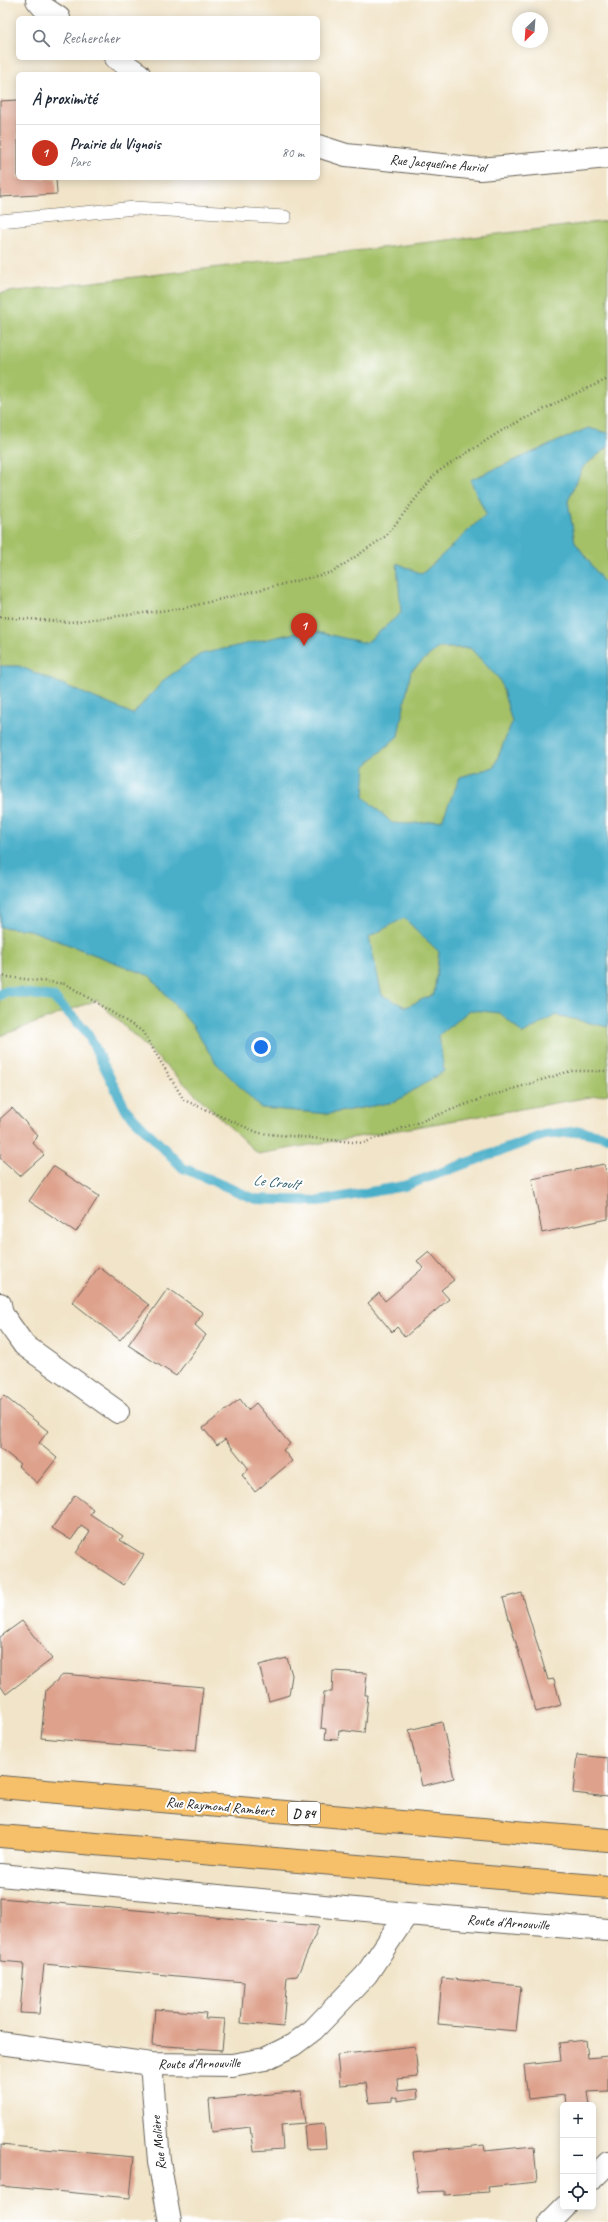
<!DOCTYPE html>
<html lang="fr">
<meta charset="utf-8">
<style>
body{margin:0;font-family:Caveat,sans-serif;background:#f6f6f7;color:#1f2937}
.controls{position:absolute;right:12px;bottom:12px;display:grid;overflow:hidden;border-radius:6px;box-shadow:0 2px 10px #0003}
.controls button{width:36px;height:36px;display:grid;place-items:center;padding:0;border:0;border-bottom:1px solid #e0e1e3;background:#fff;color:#1f2937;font:20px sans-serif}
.compass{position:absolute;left:512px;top:12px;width:36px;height:36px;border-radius:50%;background:#fff;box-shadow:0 2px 10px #0003;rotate:205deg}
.you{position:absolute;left:261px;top:1047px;width:14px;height:14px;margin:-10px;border:3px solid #fff;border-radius:50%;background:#1a73e8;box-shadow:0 0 0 6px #1a73e833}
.badge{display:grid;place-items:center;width:26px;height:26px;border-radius:50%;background:#c8321e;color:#fff;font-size:13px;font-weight:700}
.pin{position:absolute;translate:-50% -33px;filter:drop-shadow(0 1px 2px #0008)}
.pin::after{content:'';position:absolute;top:21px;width:14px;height:12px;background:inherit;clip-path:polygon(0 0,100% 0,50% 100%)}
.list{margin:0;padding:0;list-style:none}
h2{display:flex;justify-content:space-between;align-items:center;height:52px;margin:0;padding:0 16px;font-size:17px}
h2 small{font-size:13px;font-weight:400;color:#747a83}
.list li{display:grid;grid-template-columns:26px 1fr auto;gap:12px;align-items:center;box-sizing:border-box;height:56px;padding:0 16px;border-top:1px solid #e0e1e3}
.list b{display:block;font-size:15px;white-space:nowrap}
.list p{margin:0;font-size:13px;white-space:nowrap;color:#747a83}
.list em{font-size:13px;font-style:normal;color:#747a83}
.icon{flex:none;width:22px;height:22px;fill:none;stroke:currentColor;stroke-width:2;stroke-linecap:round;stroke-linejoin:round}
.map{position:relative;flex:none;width:608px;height:2222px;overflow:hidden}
.search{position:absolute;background:#fff;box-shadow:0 2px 10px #0003;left:16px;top:16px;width:304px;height:44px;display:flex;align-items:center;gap:10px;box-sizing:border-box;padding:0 14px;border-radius:6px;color:#747a83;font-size:15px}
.panel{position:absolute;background:#fff;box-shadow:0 2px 10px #0003;left:16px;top:72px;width:304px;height:108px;border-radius:6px}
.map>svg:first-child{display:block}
.green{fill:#a4c168;stroke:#606e42}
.water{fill:#49afc9;stroke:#326672;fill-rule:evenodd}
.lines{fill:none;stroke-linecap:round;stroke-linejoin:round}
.stream{stroke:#49afc9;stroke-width:10}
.building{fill:#dea28c}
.service-casing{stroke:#676258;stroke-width:14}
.minor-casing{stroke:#676258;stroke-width:24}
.tertiary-casing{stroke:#676258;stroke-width:24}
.primary-casing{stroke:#676258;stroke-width:24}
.path{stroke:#676258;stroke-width:2.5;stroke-dasharray:1 3;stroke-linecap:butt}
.service{stroke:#fff;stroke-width:13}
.minor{stroke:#fff;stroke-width:22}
.tertiary{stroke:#fff;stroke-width:22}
.primary{stroke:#f6c06b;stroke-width:22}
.labels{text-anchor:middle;stroke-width:4;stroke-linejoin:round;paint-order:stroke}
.shield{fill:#fff;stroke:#606060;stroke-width:1}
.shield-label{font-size:13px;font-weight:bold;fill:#1c1c1c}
.street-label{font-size:14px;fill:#1c1c1c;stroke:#fff}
.water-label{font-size:15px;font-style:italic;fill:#305e6a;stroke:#fff}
</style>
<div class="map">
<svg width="608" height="2222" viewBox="0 0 608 2222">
<rect width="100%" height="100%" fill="#fff"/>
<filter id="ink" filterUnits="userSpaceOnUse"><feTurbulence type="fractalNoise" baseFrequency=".025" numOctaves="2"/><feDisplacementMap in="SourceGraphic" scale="8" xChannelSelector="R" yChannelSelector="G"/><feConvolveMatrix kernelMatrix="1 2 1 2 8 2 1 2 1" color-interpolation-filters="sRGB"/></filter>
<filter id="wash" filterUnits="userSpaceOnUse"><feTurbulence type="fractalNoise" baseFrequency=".012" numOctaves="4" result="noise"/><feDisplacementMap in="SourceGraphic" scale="16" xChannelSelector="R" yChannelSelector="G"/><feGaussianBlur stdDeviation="0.9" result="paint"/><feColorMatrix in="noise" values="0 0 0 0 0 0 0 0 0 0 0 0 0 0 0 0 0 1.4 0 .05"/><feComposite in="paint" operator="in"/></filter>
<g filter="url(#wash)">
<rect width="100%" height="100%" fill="#f1e4c8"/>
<path class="green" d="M608,221V1094L258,1154L97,1000L0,1036V293Z"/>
<path class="water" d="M588,428L608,433V447L583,467L568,501L575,542L608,588V1027L556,1015L523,1034L500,1013L470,1010L439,1035L444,1071L395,1102L328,1114L261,1108L216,1063L192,1025L150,976L30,930L0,927V666H19L133,714L165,679L201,654L308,630L366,643L401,613L397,563L422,574L486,514L470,480ZM438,648H470L500,680L512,722L494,767L460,777L442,820L409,824L392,823L364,797L366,765L398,736L411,671ZM404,918L439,952L434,994L406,1007L382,995L369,937Z"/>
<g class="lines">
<path class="stream" d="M0,995L6,991L53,997L87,1032L126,1110L183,1168L255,1199L320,1201L404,1186L544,1135L580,1131L608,1137"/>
</g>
<g id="blocks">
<path class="building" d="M18,100V178H56L57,194L0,197V101Z
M12,1108L38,1136L32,1142L44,1155L20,1176L0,1158V1119Z
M604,1164L608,1176V1219L542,1233L532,1179Z
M53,1166L99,1196L76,1232L29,1201Z
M429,1251L454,1280L441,1290L449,1299L405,1337L397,1327L392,1332L368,1303L379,1293L385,1301L423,1268L417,1261Z
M99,1267L149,1305L120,1340L72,1302Z
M168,1288L203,1313L195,1325L206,1335L176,1376L128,1345Z
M4,1396L48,1431L39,1443L57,1458L37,1483L18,1466L20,1464L0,1448V1400Z
M240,1399L248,1410L256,1403L290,1444L283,1450L292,1461L255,1492L242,1475L249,1469L225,1439L217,1445L203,1428Z
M75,1495L93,1509L90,1514L123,1536L120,1540L144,1555L124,1585L76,1553L90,1532L81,1526L71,1540L52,1528Z
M522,1593L548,1680L554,1679L561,1705L536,1712L503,1598Z
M22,1621L52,1659L6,1694L0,1685V1637Z
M287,1658L292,1675L289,1695L269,1701L259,1665Z
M333,1671L367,1673L365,1695H368L364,1733L339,1730L338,1740L325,1739L326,1729L321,1728L324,1692H332Z
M64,1674L203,1687L196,1751L41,1738L46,1690Z
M442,1722L454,1778L422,1786L409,1730Z
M577,1755L608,1758V1797L573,1793Z
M0,1898L249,1920L319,1926L297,1976L287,1977L283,2027L241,2023L244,1982L44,1964L39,2014L20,2013L24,1963L0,1961Z
M442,1978L521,1986L516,2031L438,2024Z
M155,2009L206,2013L205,2018L225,2019L222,2050L152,2045Z
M586,2040L588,2058L608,2056V2091L588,2092L590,2105H566L565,2095L528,2099L524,2065L561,2061L559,2043Z
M415,2046L418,2077L397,2079L398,2091L417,2089L418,2098L397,2101V2097L392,2098V2101L369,2103L366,2083L340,2085L337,2055Z
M301,2091L305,2123L281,2125L283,2149L253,2151L250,2127L212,2132L209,2100Z
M324,2124L326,2148L306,2149L304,2126Z
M0,2145L134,2157L130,2198L0,2186Z
M484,2145L485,2151L534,2146L537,2182L488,2187L489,2192L445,2195V2191L418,2192L413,2152Z"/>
</g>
</g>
<g filter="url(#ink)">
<use href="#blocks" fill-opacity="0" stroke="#676258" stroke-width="1"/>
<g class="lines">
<g class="service-casing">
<path id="service" d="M0,221L135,208L285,217"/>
</g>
<g class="minor-casing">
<path id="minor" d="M0,1304L2,1314L24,1345L118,1412
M0,1875L407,1914L608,1930
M0,2043L151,2064L232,2065L265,2059L293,2045L313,2030L366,1975L407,1914
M151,2064L159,2161L170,2222
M593,2178L608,2163
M550,2222L565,2207"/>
</g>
<g class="tertiary-casing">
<path id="tertiary" d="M37,0L43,7L59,18
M116,58L139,74
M318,146L346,155L480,169L608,157"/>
</g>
<g class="primary-casing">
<path id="primary" d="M0,1787L608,1840
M0,1836L608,1887"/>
</g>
<path class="path" d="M0,617L70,622L184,608L333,572L386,536L436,473L501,431L572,395L608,379
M0,976L66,984L142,1031L184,1100L259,1133L363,1143L475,1101L570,1071H608"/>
<use href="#service" class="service"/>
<use href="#minor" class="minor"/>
<use href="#tertiary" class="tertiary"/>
<use href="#primary" class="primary"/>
</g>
</g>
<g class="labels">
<rect class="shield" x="288" y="1802" width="32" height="22" rx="3"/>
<g class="shield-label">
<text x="304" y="1818">D 84</text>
</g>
<g class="street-label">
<text transform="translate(438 163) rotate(5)" y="5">Rue Jacqueline Auriol</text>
<text transform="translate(220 1806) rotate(5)" y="5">Rue Raymond Rambert</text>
<text transform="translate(508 1922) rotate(4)" y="5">Route d'Arnouville</text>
<text transform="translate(199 2063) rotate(-1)" y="5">Route d'Arnouville</text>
<text transform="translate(158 2143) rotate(-96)" y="5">Rue Molière</text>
</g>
<g class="water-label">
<text transform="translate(276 1182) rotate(6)" y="5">Le Croult</text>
</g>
</g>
</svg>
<div class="controls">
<button>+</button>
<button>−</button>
<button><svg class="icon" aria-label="locate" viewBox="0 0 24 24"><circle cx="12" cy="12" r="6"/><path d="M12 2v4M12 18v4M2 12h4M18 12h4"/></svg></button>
</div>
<svg class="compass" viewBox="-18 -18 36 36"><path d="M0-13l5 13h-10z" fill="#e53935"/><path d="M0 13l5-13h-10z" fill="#747a83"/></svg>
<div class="you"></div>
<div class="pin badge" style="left:304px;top:646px">1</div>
<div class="search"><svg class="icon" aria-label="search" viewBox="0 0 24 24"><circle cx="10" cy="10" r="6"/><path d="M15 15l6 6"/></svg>Rechercher</div>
<section class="panel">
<h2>À proximité<small></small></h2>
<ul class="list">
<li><span class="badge">1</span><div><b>Prairie du Vignois</b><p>Parc</p></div><em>80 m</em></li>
</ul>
</section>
</div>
